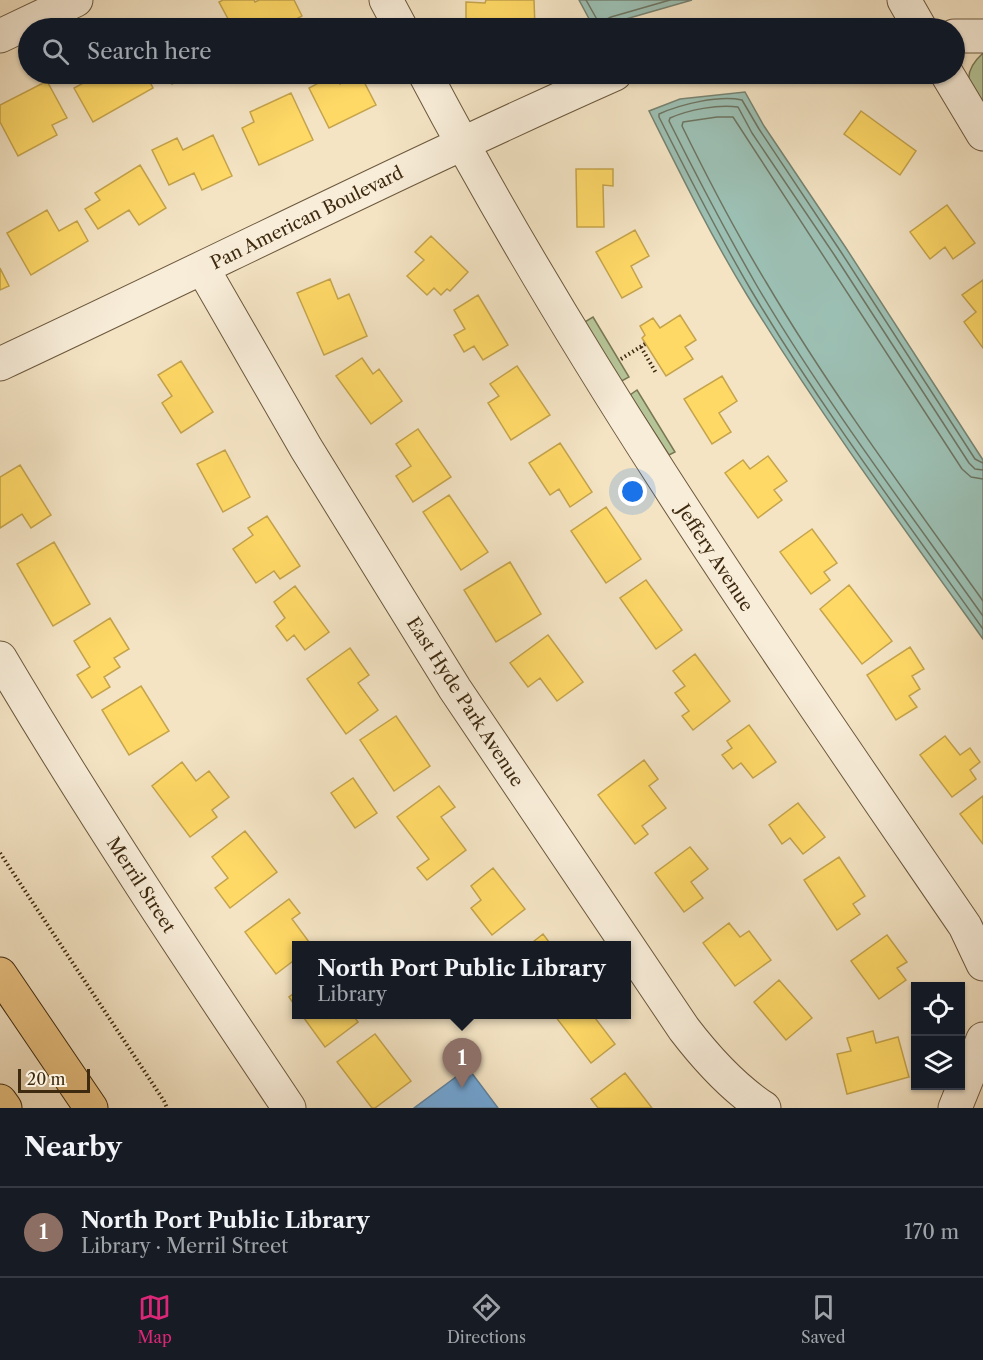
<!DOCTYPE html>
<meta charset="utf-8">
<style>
body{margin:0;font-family:"Libre Caslon Text",serif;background:#20242c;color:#f1f3f6}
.controls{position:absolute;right:18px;bottom:18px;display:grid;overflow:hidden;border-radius:0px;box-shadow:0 2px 4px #0004}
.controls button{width:54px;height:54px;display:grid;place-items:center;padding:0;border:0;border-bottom:2px solid #363941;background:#171b24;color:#f1f3f6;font:30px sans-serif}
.scale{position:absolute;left:18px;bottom:15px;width:72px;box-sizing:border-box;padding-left:6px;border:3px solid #3e2a0f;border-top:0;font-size:16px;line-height:21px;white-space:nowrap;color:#3e2a0f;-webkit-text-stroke:4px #f8edd9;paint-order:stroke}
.you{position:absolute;left:633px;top:492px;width:21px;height:21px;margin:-15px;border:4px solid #fff;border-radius:50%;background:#1a73e8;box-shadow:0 0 0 9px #1a73e833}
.badge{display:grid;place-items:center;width:39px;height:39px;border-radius:50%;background:#db2777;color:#fff;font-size:20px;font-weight:700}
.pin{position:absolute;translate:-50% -50px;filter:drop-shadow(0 2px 3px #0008)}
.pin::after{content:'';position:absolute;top:32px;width:21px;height:18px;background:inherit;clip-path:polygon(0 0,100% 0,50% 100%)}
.popup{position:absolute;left:292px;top:941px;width:339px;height:78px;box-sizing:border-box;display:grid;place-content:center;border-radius:0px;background:#171b24;filter:drop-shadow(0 2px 4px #0005);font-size:20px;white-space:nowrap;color:#9ea1a6}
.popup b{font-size:22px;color:#f1f3f6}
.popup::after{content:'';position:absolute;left:50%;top:100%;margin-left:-12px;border:12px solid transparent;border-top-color:#171b24}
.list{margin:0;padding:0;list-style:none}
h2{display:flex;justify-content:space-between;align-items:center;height:78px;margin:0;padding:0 24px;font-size:26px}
h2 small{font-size:20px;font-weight:400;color:#9ea1a6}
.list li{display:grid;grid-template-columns:39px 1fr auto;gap:18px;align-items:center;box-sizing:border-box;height:90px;padding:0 24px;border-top:2px solid #363941}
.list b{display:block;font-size:22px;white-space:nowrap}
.list p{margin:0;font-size:20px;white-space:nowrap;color:#9ea1a6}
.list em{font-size:20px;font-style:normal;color:#9ea1a6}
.icon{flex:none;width:33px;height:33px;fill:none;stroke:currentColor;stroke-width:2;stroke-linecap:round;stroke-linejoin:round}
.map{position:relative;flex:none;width:983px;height:1108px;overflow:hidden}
.search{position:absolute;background:#171b24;box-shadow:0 2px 4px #0004;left:18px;right:18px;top:18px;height:66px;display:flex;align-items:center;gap:15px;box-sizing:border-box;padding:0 21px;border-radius:33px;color:#9ea1a6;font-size:22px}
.sheet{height:168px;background:#171b24}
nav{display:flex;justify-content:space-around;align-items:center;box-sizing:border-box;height:84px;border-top:2px solid #363941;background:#171b24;font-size:16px;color:#9ea1a6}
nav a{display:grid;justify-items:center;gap:3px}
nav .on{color:#db2777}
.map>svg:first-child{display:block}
.green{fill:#b6c598;stroke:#7a7854;stroke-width:1.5}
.water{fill:#9cbfb3;stroke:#768371;stroke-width:1.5}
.homes{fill:#ffd966;stroke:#c5a44c;stroke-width:1.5}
.schools{fill:#6fa8dc;stroke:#60829e;stroke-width:1.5}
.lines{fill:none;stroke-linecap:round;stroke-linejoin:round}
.shore{stroke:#6d7461;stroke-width:1.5}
.minor-casing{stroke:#6c583c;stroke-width:35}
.major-casing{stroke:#3e2a0f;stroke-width:35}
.path{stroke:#3e2a0f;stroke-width:4;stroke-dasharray:1.5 3;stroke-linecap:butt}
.minor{stroke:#f8edd9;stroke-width:33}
.major{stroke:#eac282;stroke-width:33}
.labels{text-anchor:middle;stroke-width:6;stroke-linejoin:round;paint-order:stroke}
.street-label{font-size:18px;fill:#3e2a0f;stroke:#f8edd9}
</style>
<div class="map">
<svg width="983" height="1108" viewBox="0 0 983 1108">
<rect width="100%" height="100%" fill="#f4e4c4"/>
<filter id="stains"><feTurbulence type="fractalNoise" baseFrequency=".00333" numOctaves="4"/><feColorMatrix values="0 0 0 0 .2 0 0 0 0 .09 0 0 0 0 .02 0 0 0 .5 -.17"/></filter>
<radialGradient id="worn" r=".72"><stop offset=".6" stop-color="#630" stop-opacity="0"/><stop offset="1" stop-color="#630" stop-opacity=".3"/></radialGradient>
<path class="green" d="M983,53V111C970,87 959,75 983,53Z
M593,317L629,377L618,383L583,323Z
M637,390L675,452L669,455L630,395Z"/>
<path class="water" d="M579,0H692L612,23L601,28H594Z
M745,92L764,126L846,248L983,460V639C902,526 820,414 747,295C711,236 680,173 649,111L680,99Z"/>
<path class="homes" d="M223,0H254L255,2L259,0H294L302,16L280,28H233L219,2Z
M486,0H534L535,28H466V2L485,3Z
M100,74H146L153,88L93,122L74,88Z
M168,74H195L172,84Z
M335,74L340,84L360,74L376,105L329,128L309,88Z
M47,81L67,118L52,125L57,135L18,156L0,122V105Z
M291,93L313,140L259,165L242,128L254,122L250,112Z
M861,111L916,151L900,175L844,134Z
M213,135L232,176L202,190L194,173L169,185L152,150L177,138L183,150Z
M140,165L166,208L139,225L129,210L98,229L85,209L100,200L95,193Z
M576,169H613V186L603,185L604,227H577Z
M947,205L975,243L953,259L945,247L930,259L910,232Z
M47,210L59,231L77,221L88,241L31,275L7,233Z
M635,230L649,256L631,266L642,287L622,298L596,252Z
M431,236L468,272L450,291L447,289L441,295L434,288L427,295L407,276L424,260L415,252Z
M0,268L9,286L0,290Z
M330,279L338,299L349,294L367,336L324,355L297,293Z
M983,280V348L964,322L976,312L962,295Z
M478,295L508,345L483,360L474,346L464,352L454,335L465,329L454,310Z
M680,315L696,340L685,347L693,359L666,376L642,338L645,335L640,326L653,318L660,328Z
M362,358L373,374L379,369L402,401L371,424L336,376Z
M181,361L213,412L181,433L162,403L172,396L158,375Z
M517,366L550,415L511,440L488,403L499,396L490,384Z
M722,376L737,401L719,413L731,432L712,444L684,399Z
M418,429L451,477L413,502L396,476L411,466L396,444Z
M560,443L592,492L570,507L559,489L550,495L529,463Z
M225,450L250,497L223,512L197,464Z
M768,456L787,481L774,490L782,500L758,518L725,473L743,460L750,469Z
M20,465L51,515L31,528L22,514L0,528V477Z
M449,495L488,552L461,570L423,512Z
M606,507L641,559L606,583L571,531Z
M267,516L300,566L280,579L274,571L256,583L233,549L253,535L248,528Z
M812,529L837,563L824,572L830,580L811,594L780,552Z
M54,542L90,604L53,626L17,564Z
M510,562L541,614L496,642L464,590Z
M646,580L682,630L656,649L620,598Z
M849,585L892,641L862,664L820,609Z
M295,586L329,632L305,650L294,635L287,641L276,626L285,618L274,602Z
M110,618L129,649L114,658L120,667L104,677L110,687L92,698L77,675L90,667L74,641Z
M548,635L583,682L557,701L540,678L528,687L510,663Z
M910,647L924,669L912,676L920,689L909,696L917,707L896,720L867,675Z
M350,648L369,675L358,683L378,710L346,734L307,679Z
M695,654L730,701L693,730L682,716L689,711L675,693L685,686L673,671Z
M141,686L169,731L129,755L102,710Z
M396,716L430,766L394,791L360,740Z
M749,725L776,762L753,778L741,763L733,769L722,755L732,748L727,741Z
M945,736L960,755L970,748L980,762L970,770L976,779L952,797L920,755Z
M644,760L658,779L649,786L666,808L642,826L648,834L635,844L598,795Z
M182,762L196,781L209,771L229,797L212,810L217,817L190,837L152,786Z
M353,778L377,813L355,828L331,793Z
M439,786L455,807L441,817L466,850L427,880L417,868L429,859L397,817Z
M983,796V844L960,814Z
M798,803L825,837L803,854L790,838L782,844L769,825Z
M245,831L277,872L230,908L215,888L228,878L212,857Z
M690,847L708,869L691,882L703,898L684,912L655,873Z
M839,857L865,896L853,904L860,914L837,930L804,880Z
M493,868L525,909L492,935L471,908L481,900L471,886Z
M289,899L300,913L292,919L312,946H297V958L276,974L245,932Z
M729,923L740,937L749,931L771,960L735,986L703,943Z
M543,934L552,946H528Z
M887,935L907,962L897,968L906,980L879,999L851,961Z
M779,980L812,1018L786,1040L754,1002Z
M297,991V1009L289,997Z
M301,1014H352L358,1022L325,1047Z
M557,1014H592L615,1044L591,1063L555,1016Z
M873,1031L876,1043L898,1037L909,1077L847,1094L837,1054L851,1051L847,1038Z
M375,1034L411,1081L375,1108H372L337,1062Z
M625,1073L652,1108H598L591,1099Z"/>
<path class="schools" d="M468,1068L498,1108H414Z"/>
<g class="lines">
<path class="shore" d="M586,0L599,23L611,17L670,0
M983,463L975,459L841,252L759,129L742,100C719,95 681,104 659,114V117C688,175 718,234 751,290C821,408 904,518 983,629
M983,470L975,469L969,463L835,256L752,133L738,107C718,104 688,110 670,118L669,121C697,177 726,232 757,286C825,401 906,508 983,616
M983,479L971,477L962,469L733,117H717L683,122L682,126C708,179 735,231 766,282C831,392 908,496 983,601"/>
<g class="minor-casing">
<path id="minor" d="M386,0L401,28
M904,0L920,28
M0,36L76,0
M954,36H983
M425,74C582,372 775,648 965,926L983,964
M947,74L983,134
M203,269L306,448L455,689L684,1029C707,1059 732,1087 764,1108
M0,364C205,268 408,166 615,74
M0,658C91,812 190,960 289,1108
M955,1108L983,1039"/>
</g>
<g class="major-casing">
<path id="major" d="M0,974L91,1108
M0,1101L5,1108"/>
</g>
<path class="path" d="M641,347L656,373
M621,359L645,344
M0,853L164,1101L167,1108"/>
<use href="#minor" class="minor"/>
<use href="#major" class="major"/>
</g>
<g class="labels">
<g class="street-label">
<text transform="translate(307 218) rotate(-26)" y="6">Pan American Boulevard</text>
<text transform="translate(715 558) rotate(57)" y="6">Jeffery Avenue</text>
<text transform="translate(465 702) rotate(57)" y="6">East Hyde Park Avenue</text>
<text transform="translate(141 885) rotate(57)" y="6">Merril Street</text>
</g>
</g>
<rect width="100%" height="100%" filter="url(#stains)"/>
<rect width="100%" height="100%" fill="url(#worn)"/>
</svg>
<div class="controls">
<button><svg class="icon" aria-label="locate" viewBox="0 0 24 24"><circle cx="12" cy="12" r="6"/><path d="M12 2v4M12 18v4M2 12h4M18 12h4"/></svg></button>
<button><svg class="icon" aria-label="layers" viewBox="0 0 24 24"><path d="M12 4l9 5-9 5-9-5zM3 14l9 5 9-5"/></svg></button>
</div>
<div class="scale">20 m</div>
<div class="you"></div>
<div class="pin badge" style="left:462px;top:1088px;background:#8d6e63">1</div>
<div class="popup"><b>North Port Public Library</b>Library</div>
<div class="search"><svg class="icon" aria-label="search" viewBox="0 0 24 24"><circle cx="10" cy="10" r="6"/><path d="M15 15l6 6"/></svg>Search here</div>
</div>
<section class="sheet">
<h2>Nearby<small></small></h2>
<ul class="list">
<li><span class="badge" style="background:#8d6e63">1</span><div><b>North Port Public Library</b><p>Library · Merril Street</p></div><em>170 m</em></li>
</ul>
</section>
<nav>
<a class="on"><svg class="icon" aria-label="map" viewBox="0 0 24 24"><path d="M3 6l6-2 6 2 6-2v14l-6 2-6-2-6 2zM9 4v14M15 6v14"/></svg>Map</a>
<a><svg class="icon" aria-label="directions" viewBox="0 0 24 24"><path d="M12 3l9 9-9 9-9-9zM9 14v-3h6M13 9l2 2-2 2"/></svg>Directions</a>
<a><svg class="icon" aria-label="saved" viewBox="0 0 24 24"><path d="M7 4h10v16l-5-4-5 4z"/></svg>Saved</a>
</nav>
